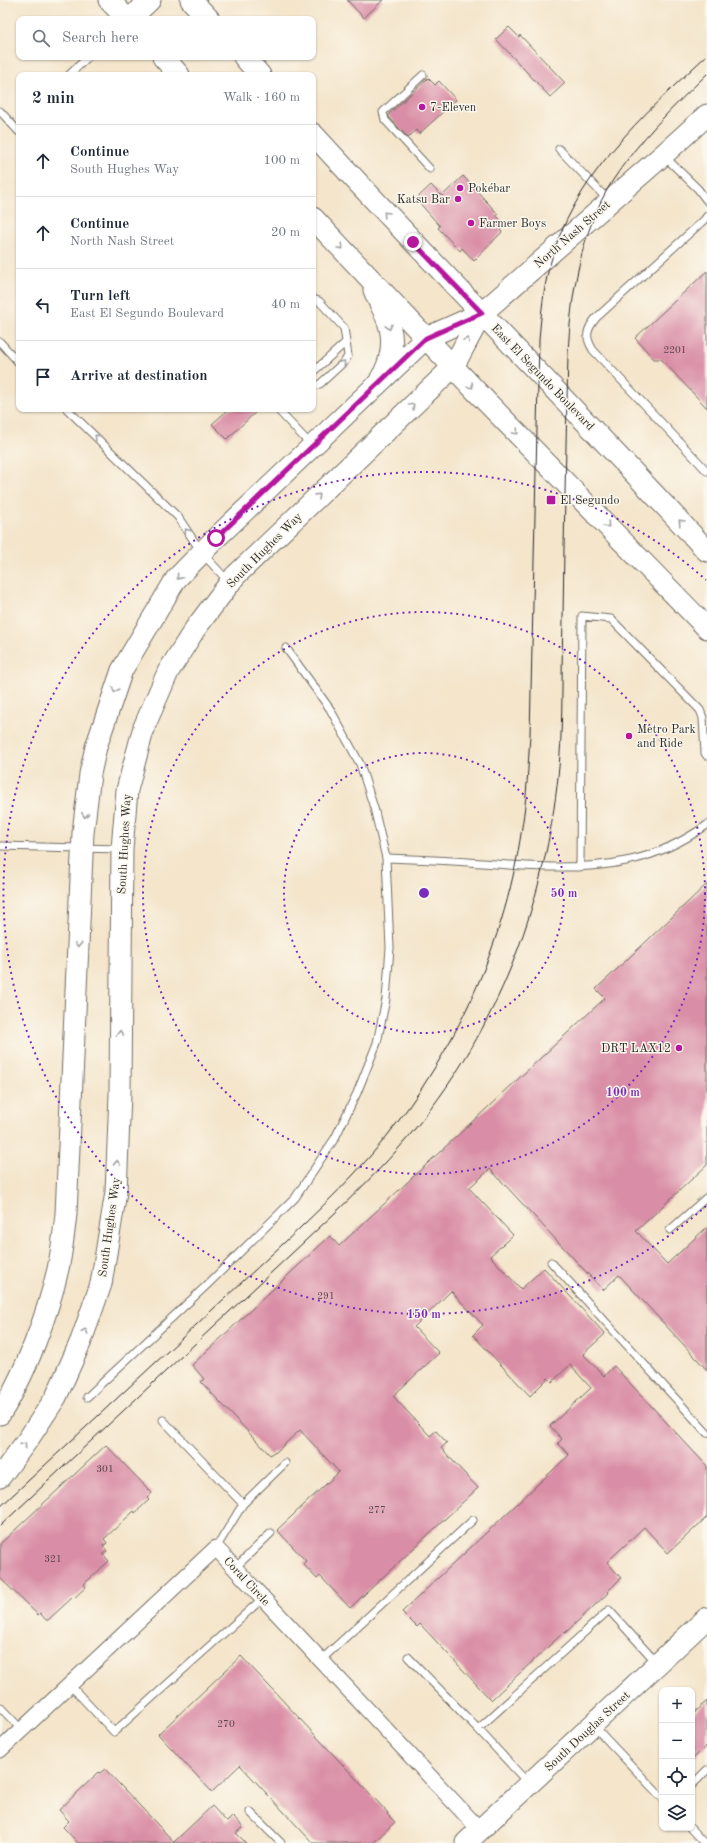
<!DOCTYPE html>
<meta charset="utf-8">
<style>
body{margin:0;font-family:"Old Standard TT",serif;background:#f6f6f7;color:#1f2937}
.controls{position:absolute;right:12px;bottom:12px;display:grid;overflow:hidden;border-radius:8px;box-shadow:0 1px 3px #0004}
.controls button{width:36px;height:36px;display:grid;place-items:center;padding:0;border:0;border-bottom:1px solid #e0e1e3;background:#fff;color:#1f2937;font:20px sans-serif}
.stop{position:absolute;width:12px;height:12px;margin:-9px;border:3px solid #b5179e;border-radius:50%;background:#fff}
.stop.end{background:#b5179e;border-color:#fff;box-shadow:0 1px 4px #0008}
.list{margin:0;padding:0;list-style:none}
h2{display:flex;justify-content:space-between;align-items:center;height:52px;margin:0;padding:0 16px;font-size:17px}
h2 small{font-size:13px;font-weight:400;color:#747a83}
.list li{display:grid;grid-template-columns:26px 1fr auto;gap:12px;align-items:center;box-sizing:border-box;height:72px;padding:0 16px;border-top:1px solid #e0e1e3}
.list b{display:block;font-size:15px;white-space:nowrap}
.list p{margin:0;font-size:13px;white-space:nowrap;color:#747a83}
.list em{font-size:13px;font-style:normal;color:#747a83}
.icon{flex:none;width:22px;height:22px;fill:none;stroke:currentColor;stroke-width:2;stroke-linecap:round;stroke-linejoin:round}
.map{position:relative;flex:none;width:707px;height:1843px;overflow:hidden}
.search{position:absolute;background:#fff;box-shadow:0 1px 3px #0004;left:16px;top:16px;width:300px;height:44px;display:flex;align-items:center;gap:10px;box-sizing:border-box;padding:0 14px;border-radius:8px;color:#747a83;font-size:15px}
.panel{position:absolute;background:#fff;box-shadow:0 1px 3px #0004;left:16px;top:72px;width:300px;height:340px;border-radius:8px}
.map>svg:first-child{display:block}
.building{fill:#d98da6}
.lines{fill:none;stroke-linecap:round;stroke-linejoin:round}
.lane-casing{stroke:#716c63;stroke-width:9}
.street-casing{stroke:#716c63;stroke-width:17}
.secondary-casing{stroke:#716c63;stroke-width:23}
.lane{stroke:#fff;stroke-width:7}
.street{stroke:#fff;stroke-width:15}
.secondary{stroke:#fff;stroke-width:21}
.tram{stroke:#2b2b2b;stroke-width:1}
.oneway{stroke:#a0a0a0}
.route{stroke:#b5179e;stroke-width:5}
.ring{fill:none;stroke:#7b2cbf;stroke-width:2;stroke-dasharray:2 4}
.poi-dot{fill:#b5179e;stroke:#fbf7ec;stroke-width:1.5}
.labels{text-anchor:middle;stroke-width:3;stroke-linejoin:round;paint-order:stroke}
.number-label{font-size:10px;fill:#56444a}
.poi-label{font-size:12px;fill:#2b2b2b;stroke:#fbf7ec;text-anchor:start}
.street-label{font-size:12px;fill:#2b2b2b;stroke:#fbf7ec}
.centre{fill:#7b2cbf;stroke:#fbf7ec;stroke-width:2}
.ring-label{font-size:12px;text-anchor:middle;font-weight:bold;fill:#7b2cbf;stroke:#fbf7ec;stroke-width:3;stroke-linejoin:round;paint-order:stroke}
</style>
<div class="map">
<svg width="707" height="1843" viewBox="0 0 707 1843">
<rect width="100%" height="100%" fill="#fbf7ec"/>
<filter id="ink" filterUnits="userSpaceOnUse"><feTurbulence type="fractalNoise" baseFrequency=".025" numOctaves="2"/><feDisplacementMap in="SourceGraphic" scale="8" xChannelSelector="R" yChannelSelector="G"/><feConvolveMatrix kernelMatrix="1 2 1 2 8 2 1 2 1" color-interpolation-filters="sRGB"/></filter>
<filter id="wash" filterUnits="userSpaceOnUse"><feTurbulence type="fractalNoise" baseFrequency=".012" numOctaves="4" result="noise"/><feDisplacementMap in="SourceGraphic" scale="16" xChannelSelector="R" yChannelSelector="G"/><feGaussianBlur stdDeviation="0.9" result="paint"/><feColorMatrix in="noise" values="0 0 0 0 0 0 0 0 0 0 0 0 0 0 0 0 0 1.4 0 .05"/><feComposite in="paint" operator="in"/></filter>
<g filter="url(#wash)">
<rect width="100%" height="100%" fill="#f4e5cb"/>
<g id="blocks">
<path class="building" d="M347,0H383L364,18Z
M509,27L519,37L520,35L565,83L550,97L496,39Z
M428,78L435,85L439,81L456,100L419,134L416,130L408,138L389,117V114Z
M463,176L498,214L496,215L505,225L500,230L502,232L474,261L462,248L460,251L438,228L440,226L416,199L431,185L442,196Z
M707,271V408L661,359H654L635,338Z
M229,409H259L227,439L212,424Z
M707,884V1165L636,1231L667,1264L707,1227V1370L619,1275L603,1290L490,1169L469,1188L513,1235L490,1256L521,1289L544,1268L605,1334L583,1354L604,1376L614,1366L707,1466V1517L668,1553L644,1527L607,1562L621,1578L607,1592L608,1593L565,1633L564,1632L491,1700L420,1624L417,1627L402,1612L569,1455L558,1443L562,1439L550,1426L591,1388L570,1365L552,1382L548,1378L530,1396L473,1335L483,1325L451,1291L414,1327L439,1353L393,1396L430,1436L436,1431L447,1443L441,1448L478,1488L350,1608L320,1576L317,1579L303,1564L306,1561L277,1530L339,1472L300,1430L275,1453L274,1452L270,1455L201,1382L204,1379L192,1365L330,1236L339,1246L605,998L596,989Z
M106,1445L152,1493L147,1498L149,1500L135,1513L134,1511L104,1539L107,1543L103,1546L107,1551L103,1554L109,1561L84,1584L86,1587L74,1598L73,1597L48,1620H46L40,1613L38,1615L0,1578V1544Z
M241,1656L388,1813L387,1814L395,1822L373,1843H313L240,1765L212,1792L158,1734Z
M707,1701V1745L692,1760V1715Z
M105,1769L174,1842L212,1806L227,1822L233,1816L243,1827L236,1833L246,1843H78L63,1827L69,1821L59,1810L99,1772L100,1773Z"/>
</g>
</g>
<g filter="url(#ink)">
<use href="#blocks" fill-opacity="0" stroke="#716c63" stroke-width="1"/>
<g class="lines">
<g class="lane-casing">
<path id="lane" d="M69,75L88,57
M423,75L383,112L385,120L430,169
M0,111L19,132
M559,149L608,200
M665,157L698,189L707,201
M707,216L704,220L596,318C586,330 585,337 593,350L707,471
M313,299L319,301L344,328L348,356L345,361L320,384L313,386
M0,342L19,363
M313,372L346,342
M67,409L178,517L202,553L228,581
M277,409L311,445
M0,846L120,849
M386,858C413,859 440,860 468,862C521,866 578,872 631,860C658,854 684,841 707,825
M580,867L582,616L611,619L700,710L703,718L705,753L707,756
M670,1230L707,1197
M551,1262L707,1433
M87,1397L207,1285L295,1198L335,1138L357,1093L377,1043L386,999L390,948L386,858L374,808L360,764L330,709L286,648
M163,1420L243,1504L285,1463
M216,1548L243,1504
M235,1568L271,1533
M408,1657L478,1729
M321,1660L473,1520
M70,1685L114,1732L263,1598
M0,1707L22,1730
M593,1725L662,1798
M528,1783L478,1729L609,1610L656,1662
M692,1785L707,1770
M250,1812L281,1843
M690,1828L704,1843"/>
</g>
<g class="street-casing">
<path id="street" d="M0,1750L216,1548L480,1830"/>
</g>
<g class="secondary-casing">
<path id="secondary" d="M109,0L127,19
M191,0L209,19
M130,19L150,0
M163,57L179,75
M244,57L260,75
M313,134C442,275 577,410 707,551
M313,218L475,390L707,628
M374,290C379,303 387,315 390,328C394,344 390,365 381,378
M0,1414C25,1376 48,1313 58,1269C62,1251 64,1232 66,1214L83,833L90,774L96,747L122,670L176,579L216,538L426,338L482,313L663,155L707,115
M0,1477L29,1438L56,1397L81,1341L101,1284L116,1192L120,1094L122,849L127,790L144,727L168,672L195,629L235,576L453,367L482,313
M466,1843L707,1618"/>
</g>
<use href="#lane" class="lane"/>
<use href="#street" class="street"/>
<use href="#secondary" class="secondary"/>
<path class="tram" d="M0,1507C75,1437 150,1368 225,1298C268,1257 314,1217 355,1173C443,1078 504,956 522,827C527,797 528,766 530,735L539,340C541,316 543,292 549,268C572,178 642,116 707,55
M0,1526L335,1213C364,1185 393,1157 418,1125C497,1028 542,910 557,786C564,731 561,675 563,619C564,531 566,443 568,354C571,295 580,232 613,180C639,140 673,107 707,74"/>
</g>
<defs><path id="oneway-chevron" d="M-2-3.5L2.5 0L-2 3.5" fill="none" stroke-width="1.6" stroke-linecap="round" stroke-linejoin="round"/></defs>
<g class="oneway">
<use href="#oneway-chevron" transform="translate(386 214) rotate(-133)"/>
<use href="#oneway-chevron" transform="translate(341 247) rotate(47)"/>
<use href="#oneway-chevron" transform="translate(389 327) rotate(76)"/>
<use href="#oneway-chevron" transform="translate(467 340) rotate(-62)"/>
<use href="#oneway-chevron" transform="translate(343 363) rotate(-50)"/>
<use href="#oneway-chevron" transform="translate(471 386) rotate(46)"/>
<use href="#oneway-chevron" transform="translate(412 406) rotate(-44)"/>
<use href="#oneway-chevron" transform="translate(516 432) rotate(46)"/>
<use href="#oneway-chevron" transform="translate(97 437) rotate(-137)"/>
<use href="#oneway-chevron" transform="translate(318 496) rotate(-44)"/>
<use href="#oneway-chevron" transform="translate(681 522) rotate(-133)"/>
<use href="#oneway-chevron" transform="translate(607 525) rotate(46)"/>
<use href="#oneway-chevron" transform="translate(187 531) rotate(-124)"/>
<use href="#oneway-chevron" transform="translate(179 577) rotate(131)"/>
<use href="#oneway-chevron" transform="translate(115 690) rotate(108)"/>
<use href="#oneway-chevron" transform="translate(85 815) rotate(96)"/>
<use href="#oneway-chevron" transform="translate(78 945) rotate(92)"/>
<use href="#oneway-chevron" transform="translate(120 1033) rotate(-90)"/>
<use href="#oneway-chevron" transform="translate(117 1163) rotate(-88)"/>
<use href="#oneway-chevron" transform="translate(85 1331) rotate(-71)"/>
<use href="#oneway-chevron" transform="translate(24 1445) rotate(-53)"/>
</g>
</g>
<g class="lines" filter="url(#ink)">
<path class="route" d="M216,538L426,338L482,313L413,242"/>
</g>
<g class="ring">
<circle cx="424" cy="893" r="140"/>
<circle cx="424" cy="893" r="281"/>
<path d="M706 1206A421 421 0 1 1 706 580"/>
</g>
<g class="poi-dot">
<circle cx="422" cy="107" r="4"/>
<circle cx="460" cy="188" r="4"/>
<circle cx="458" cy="199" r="4"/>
<circle cx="471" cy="223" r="4"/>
<rect x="546" y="495" width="10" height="10" rx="2"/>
<circle cx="629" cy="736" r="4"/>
<circle cx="679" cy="1048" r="4"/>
</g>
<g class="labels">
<g class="number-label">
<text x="675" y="353">2201</text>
<text x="326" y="1299">291</text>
<text x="105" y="1472">301</text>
<text x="377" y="1513">277</text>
<text x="53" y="1562">321</text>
<text x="226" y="1727">270</text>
</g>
<g class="poi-label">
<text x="430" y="111">7-Eleven</text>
<text x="468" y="192">Pokébar</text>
<text x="450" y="203" text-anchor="end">Katsu Bar</text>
<text x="479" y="227">Farmer Boys</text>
<text x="560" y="504">El Segundo</text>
<text x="637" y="733">Metro Park<tspan x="637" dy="14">and Ride</tspan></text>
<text x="671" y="1052" text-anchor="end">DRT LAX12</text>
</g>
<g class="street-label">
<text transform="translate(572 234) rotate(-41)" y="4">North Nash Street</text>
<text transform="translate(543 377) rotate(46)" y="4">East El Segundo Boulevard</text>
<text transform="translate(264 550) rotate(-45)" y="4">South Hughes Way</text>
<text transform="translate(124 844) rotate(-87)" y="4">South Hughes Way</text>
<text transform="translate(109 1227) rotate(-82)" y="4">South Hughes Way</text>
<text transform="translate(247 1581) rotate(47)" y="4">Coral Circle</text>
<text transform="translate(587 1731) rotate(-43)" y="4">South Douglas Street</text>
</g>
</g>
<circle cx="424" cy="893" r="6" class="centre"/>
<g class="ring-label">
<text x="564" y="897">50 m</text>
<text x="623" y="1096">100 m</text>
<text x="424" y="1318">150 m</text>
</g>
</svg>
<div class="controls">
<button>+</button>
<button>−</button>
<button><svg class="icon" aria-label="locate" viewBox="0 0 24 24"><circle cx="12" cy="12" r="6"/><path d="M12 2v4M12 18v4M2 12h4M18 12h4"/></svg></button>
<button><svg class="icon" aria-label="layers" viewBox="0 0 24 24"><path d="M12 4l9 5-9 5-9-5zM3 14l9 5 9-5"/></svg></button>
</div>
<div class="stop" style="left:216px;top:538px"></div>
<div class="stop end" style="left:413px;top:242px"></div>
<div class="search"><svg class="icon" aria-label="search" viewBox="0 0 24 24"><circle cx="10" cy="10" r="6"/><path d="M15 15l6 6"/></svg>Search here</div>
<section class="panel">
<h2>2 min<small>Walk · 160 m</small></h2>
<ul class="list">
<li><svg class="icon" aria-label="ahead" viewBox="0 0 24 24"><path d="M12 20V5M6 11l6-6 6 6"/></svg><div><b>Continue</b><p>South Hughes Way</p></div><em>100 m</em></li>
<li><svg class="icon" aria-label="ahead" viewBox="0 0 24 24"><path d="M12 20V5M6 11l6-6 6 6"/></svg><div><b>Continue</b><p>North Nash Street</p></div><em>20 m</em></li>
<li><svg class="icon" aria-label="left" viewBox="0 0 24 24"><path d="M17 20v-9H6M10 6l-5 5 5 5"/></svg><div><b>Turn left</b><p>East El Segundo Boulevard</p></div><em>40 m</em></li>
<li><svg class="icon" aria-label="arrive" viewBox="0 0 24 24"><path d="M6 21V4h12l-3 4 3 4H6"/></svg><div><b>Arrive at destination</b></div></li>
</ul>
</section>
</div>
